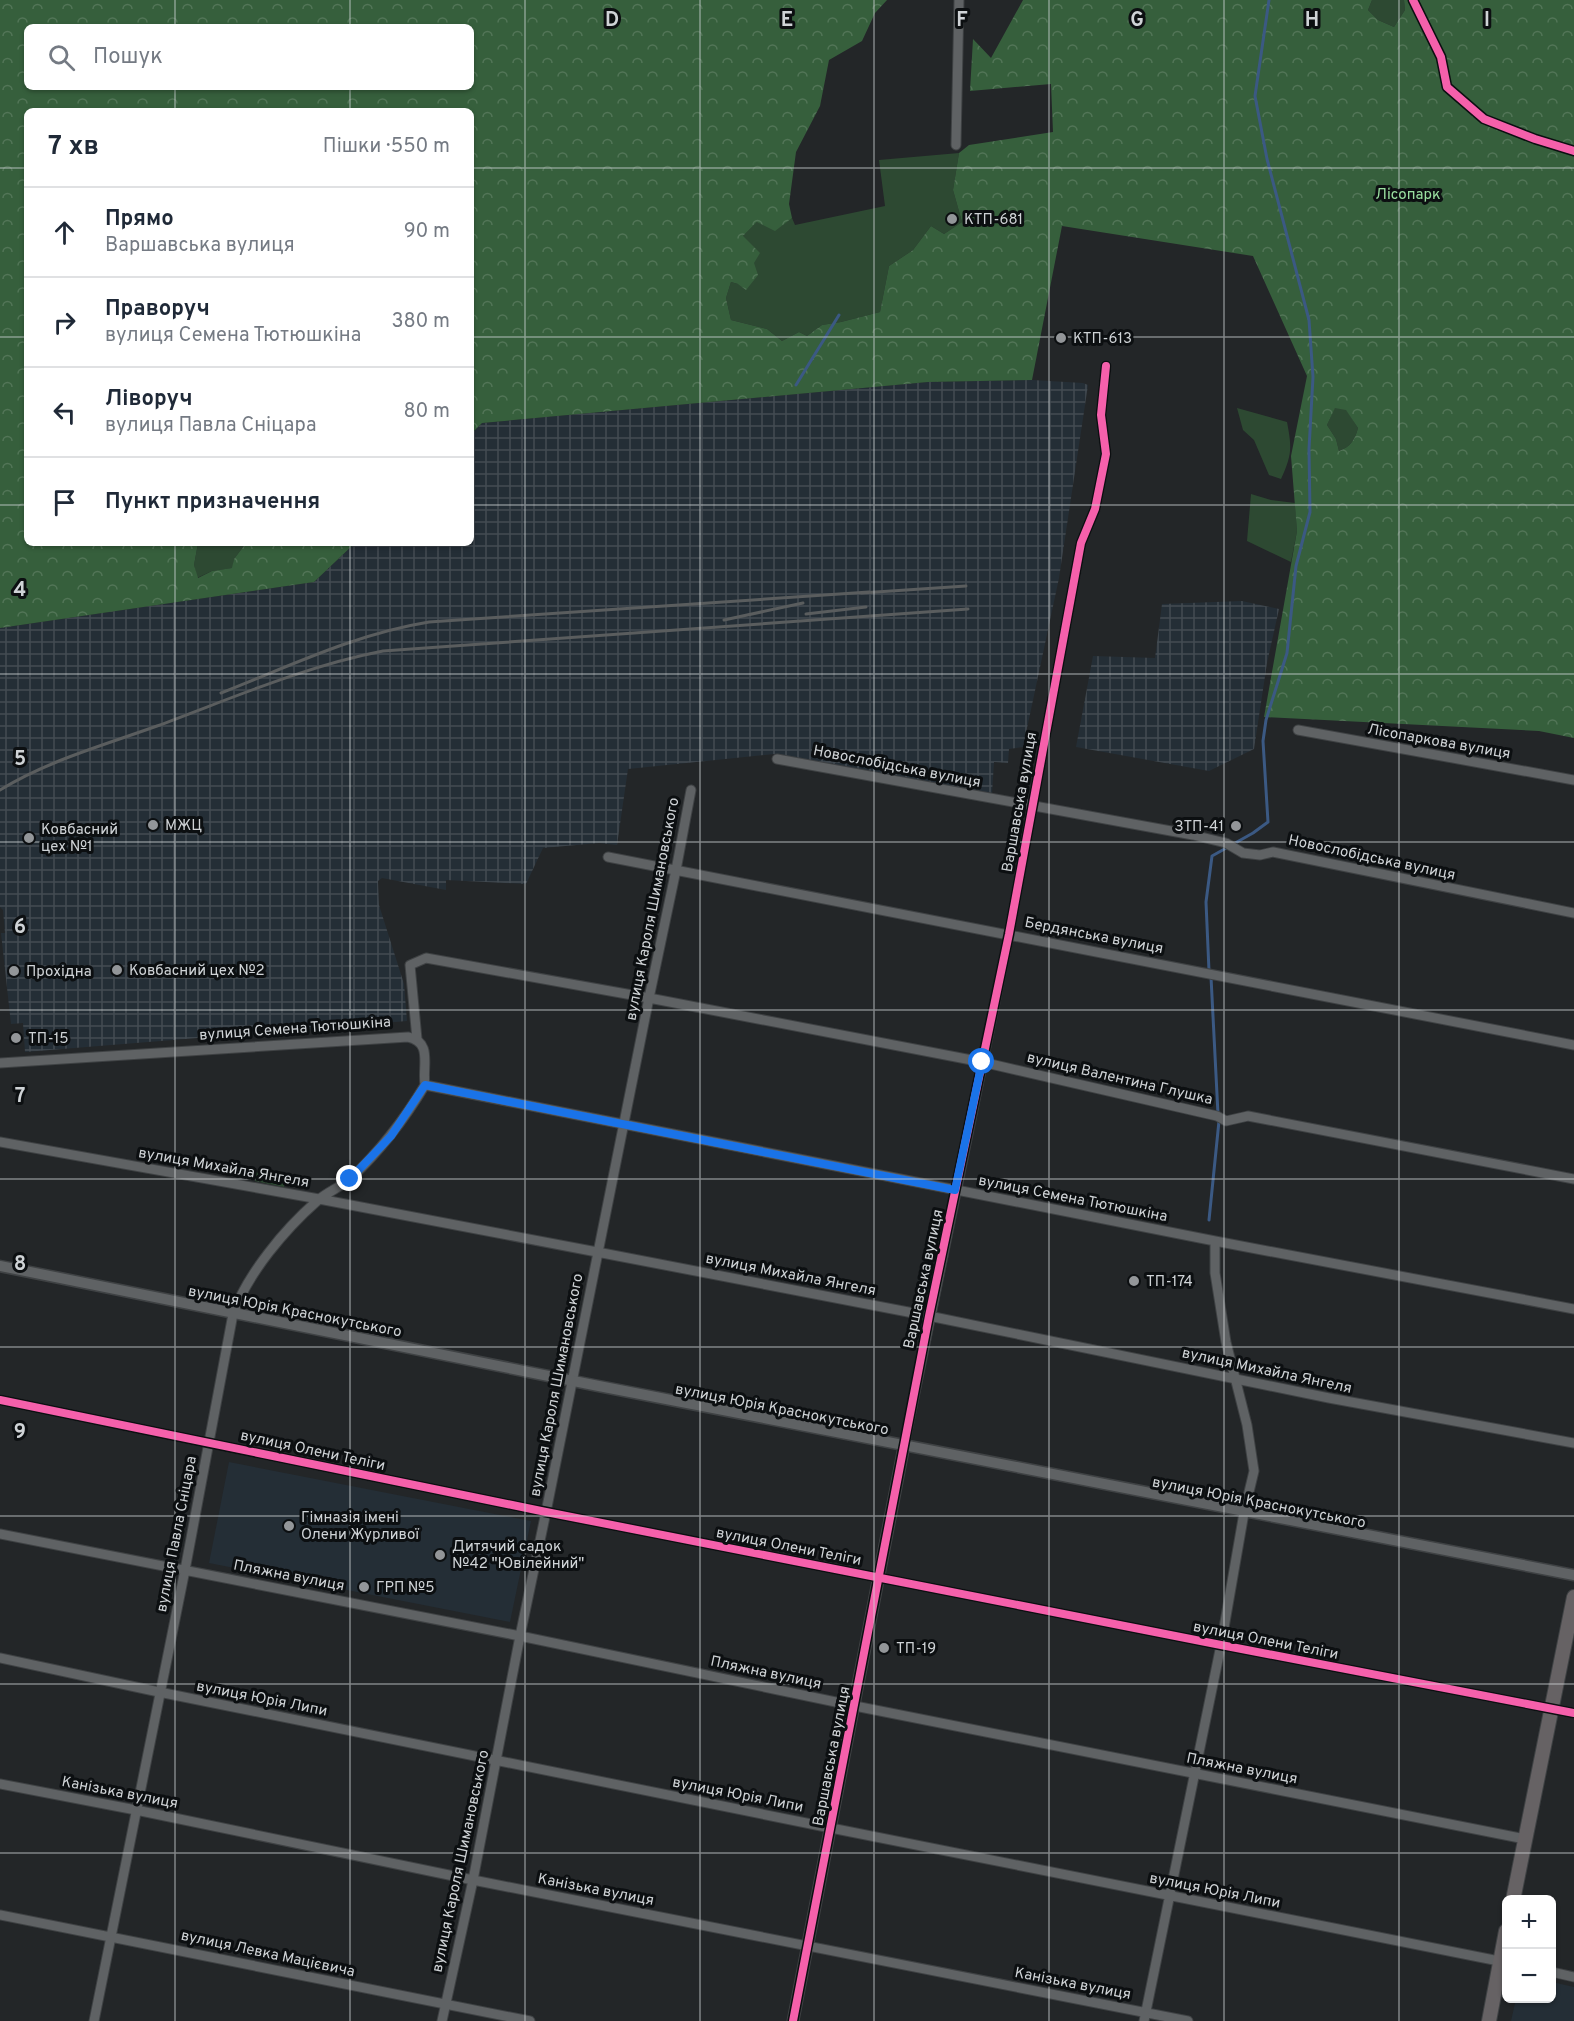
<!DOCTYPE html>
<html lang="uk">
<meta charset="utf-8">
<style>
body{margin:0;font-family:Overpass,sans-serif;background:#f6f6f7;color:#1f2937}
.controls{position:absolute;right:18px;bottom:18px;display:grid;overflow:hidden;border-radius:9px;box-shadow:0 2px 4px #0004}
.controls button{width:54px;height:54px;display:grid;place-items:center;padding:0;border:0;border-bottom:2px solid #e0e1e3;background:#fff;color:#1f2937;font:30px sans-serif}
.stop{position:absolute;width:18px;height:18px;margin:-14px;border:4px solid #1a73e8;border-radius:50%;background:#fff}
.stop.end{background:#1a73e8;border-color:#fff;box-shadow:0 2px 6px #0008}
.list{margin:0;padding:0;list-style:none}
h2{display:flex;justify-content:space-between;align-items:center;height:78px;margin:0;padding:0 24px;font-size:26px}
h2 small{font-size:20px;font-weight:400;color:#747a83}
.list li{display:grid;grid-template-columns:39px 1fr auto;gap:18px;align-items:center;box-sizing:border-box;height:90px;padding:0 24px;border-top:2px solid #e0e1e3}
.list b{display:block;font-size:22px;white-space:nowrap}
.list p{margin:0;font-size:20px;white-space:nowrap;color:#747a83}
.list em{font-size:20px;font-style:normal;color:#747a83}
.icon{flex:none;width:33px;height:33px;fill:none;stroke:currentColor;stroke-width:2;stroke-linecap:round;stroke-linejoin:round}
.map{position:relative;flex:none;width:1574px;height:2021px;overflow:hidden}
.search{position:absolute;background:#fff;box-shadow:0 2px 4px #0004;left:24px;top:24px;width:450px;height:66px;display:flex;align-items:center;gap:15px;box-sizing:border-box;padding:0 21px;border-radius:9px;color:#747a83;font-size:22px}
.panel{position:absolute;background:#fff;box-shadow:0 2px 4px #0004;left:24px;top:108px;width:450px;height:438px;border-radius:9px}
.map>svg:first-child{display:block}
.built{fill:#242e36}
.industrial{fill:url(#industrial-grid)}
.green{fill:#2d4932}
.forest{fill:url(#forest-crowns);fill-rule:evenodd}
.park{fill:url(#park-crowns)}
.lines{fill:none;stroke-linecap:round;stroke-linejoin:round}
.stream{stroke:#3b5983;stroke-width:3}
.minor-casing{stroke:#3f4244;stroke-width:11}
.tertiary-casing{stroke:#3f4244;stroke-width:13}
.primary-casing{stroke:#3f4244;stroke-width:16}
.minor{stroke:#5f6264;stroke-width:9}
.tertiary{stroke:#5f6264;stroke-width:10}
.primary{stroke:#666264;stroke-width:14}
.rail{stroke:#5a5d5e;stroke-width:3}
.cycleway-casing{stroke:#0c0f11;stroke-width:11}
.cycleway{stroke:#f560ab;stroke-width:8}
.route{stroke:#1a73e8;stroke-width:8}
.grid{fill:none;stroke:#cfd3d6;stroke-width:1.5;stroke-opacity:0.55}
.poi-dot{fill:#939699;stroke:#0c0f11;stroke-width:2}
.labels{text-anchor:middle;stroke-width:6;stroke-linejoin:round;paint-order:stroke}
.park-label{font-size:15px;fill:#9ae0a0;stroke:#0c0f11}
.poi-label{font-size:15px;fill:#cfd3d6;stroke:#0c0f11;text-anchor:start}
.street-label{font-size:15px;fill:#cfd3d6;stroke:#0c0f11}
.grid-label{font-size:20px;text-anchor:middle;font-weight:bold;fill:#cfd3d6;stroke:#0c0f11;stroke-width:6;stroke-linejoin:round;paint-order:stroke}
</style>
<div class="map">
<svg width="1574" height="2021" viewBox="0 0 1574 2021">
<defs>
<pattern id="industrial-grid" width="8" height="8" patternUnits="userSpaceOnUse" patternTransform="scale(1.5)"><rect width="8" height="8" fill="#242e36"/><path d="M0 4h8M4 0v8" fill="none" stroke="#434b52"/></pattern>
<pattern id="forest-crowns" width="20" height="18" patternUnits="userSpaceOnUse" patternTransform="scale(1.5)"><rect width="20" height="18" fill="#365f3c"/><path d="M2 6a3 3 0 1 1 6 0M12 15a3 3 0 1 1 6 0" fill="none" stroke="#527557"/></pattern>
<pattern id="park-crowns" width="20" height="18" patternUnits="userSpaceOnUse" patternTransform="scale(1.5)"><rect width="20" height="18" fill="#2d4932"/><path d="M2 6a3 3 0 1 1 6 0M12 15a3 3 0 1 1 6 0" fill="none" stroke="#4a624f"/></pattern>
</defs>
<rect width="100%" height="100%" fill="#232628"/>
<path class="built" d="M229,1462L531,1521L510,1622L209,1563Z
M1552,1982L1574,1987V2021H1511L1516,1999L1552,1998Z"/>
<path class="industrial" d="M1032,380L1083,383L1088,385L1059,578L1023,747L1009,749L1008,763L994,762L992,793L775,754L628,769L617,845L599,843L543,848L526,884L446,880V890L382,878L378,881L379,905L404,984L407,1021L25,1052L23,1023L11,1024L1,933H5L3,910L0,907V628L314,582L355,543H471V434L482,423L928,382Z
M1242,601L1279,609L1267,663L1254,749L1209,771L1076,747L1093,656L1155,658L1162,604Z"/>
<path class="green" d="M1372,0H1404L1405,10L1394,27L1378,20L1368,10Z
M959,153L953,190L962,222L944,234L931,226L913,250L889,266L880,312L841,322L822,325L807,336L799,332L782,341L767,329L731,320L726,298L731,282L738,284L743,236L757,222L783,223L792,218L795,225L885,206L879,160Z
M1335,407L1346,409L1358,428C1355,440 1350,447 1339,451L1336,439L1327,425Z
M1237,408L1287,422C1292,448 1292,455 1281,479L1269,475L1254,440L1243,430Z
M1251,494L1271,500L1295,503L1297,531L1291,562L1247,541Z
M198,543H246L234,559L233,568L212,571L197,578L194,565Z"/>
<path class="forest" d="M0,0H887L875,13L862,41L829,60L820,106L796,152L789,204L792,218L775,231L757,222L743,236L760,253L754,263L758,275L746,290L738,284L731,282L726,298L731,320L767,329L782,341L799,332L807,336L822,325L841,322L880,312L889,266L913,250L931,226L944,234L962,222L953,190L959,153L969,145L1053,132L1051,84L970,91L973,39L991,58L1023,0H1372L1368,10L1378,20L1394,27L1405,10L1404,0H1574V738L1539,731L1264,717L1297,531L1291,456L1307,376L1253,256L1062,226L1032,380L928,382L482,423L471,434V111H27V543H198L194,565L198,578L212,571L232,568L234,559L246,543H355L314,582L0,628ZM27,27H471V87H27ZM1335,408L1346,410L1358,428C1355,440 1350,447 1339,451L1336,439L1327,425Z"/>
<path class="park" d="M256,1172L286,1178L284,1187L255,1181Z"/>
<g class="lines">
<path class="stream" d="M796,385L839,315
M1209,971L1206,902L1212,856L1253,833L1268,822L1263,741L1266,720L1287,653L1296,566L1310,512L1309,449L1313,377L1309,320L1267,159L1255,96L1269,0
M1211,977L1218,1114
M1209,1220L1219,1121"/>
<g class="minor-casing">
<path id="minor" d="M956,145L959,0
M1298,730L1574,780
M777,759L1193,835L1226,843L1243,853L1260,855L1273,852L1574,913
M608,857L1574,1045
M417,1039L410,965L426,958L649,998L982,1062L1217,1116L1226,1121L1248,1116L1574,1179
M0,1063L408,1037C433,1042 422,1066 425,1085
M425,1085L1215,1241L1574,1309
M0,1142L319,1199L597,1252L929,1316L1329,1398L1574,1443
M0,1400L546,1512L1221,1645L1574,1713
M904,1446L1009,934L1081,543L1095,509L1106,454L1101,415L1106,366
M0,1534L520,1636L855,1706L1525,1839
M0,1658L159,1692L831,1828L1504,1962
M0,1784L136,1810L473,1880L1188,2021
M0,1915L530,2021
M1552,1972L1574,1977
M94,2021L185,1570L233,1314C248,1273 285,1229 317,1201C327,1192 341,1187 351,1178C381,1150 404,1120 425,1085
M442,2021L473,1880L520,1636L546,1512L649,998L676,870L691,790
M1144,2021L1221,1645L1244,1513L1254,1471L1247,1425L1226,1342L1215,1273V1241"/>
</g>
<g class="tertiary-casing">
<path id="tertiary" d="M0,1266C524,1372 1049,1476 1574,1575
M793,2021L904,1446"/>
</g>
<g class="primary-casing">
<path id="primary" d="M1513,1900L1574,1597
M1489,2021L1506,1931"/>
</g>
<use href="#minor" class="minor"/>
<use href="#tertiary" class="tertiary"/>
<use href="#primary" class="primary"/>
<path class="rail" d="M861,593L966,586
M806,614L866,607
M724,620L803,603
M221,693C290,666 355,634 429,622L869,592
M0,790C47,761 104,745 157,726C230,699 305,666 383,651L968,609"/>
<g class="cycleway-casing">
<path id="cycleway" d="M1413,0L1441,57L1447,87L1484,119L1535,139L1574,151
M0,1400L546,1512L1221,1645L1574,1713
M793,2021L929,1316L1009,934L1081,543L1095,509L1106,454L1101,415L1106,366"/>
</g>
<use href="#cycleway" class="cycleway"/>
</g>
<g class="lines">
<path class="route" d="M350,1179L391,1136L425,1085L955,1190L982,1062"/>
</g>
<path class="grid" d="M175,0V27M350,0V27M525,0V2021M700,0V2021M874,0V2021M1049,0V2021M1224,0V2021M1399,0V2021M175,87V111M350,87V111M0,168H27M471,168H1574M0,337H27M471,337H1574M0,505H27M471,505H1574M175,543V2021M350,543V2021M0,674H1574M0,842H1574M0,1010H1574M0,1179H1574M0,1347H1574M0,1516H1574M0,1684H1574M0,1853H1574"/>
<g class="poi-dot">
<circle cx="952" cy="219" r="6"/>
<circle cx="1061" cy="338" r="6"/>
<circle cx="153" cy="825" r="6"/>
<circle cx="1236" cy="826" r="6"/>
<circle cx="29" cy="838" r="6"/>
<circle cx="117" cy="970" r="6"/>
<circle cx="14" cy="971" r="6"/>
<circle cx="16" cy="1038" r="6"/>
<circle cx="1134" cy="1281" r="6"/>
<circle cx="289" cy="1526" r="6"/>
<circle cx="440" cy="1555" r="6"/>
<circle cx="364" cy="1587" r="6"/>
<circle cx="884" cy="1648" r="6"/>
</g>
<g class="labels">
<g class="park-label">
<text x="1408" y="199">Лісопарк</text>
</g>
<g class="poi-label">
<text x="964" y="224">КТП-681</text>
<text x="1073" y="343">КТП-613</text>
<text x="165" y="830">МЖЦ</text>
<text x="1224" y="831" text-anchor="end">ЗТП-41</text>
<text x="41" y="834">Ковбасний<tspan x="41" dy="17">цех №1</tspan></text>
<text x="129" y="975">Ковбасний цех №2</text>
<text x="26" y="976">Прохідна</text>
<text x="28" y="1043">ТП-15</text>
<text x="1146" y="1286">ТП-174</text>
<text x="301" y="1522">Гімназія імені<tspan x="301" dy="17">Олени Журливої</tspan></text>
<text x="452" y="1551">Дитячий садок<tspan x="452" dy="17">№42 "Ювілейний"</tspan></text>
<text x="376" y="1592">ГРП №5</text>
<text x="896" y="1653">ТП-19</text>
</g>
<g class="street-label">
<text transform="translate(1439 741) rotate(10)" y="5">Лісопаркова вулиця</text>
<text transform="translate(897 766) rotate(11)" y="5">Новослобідська вулиця</text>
<text transform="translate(1019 802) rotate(-80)" y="5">Варшавська вулиця</text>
<text transform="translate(1372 857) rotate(12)" y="5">Новослобідська вулиця</text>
<text transform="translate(652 909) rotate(-79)" y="5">вулиця Кароля Шимановського</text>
<text transform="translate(1094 935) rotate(11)" y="5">Бердянська вулиця</text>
<text transform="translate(295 1028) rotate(-4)" y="5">вулиця Семена Тютюшкіна</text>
<text transform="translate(1120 1078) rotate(13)" y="5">вулиця Валентина Глушка</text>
<text transform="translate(224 1167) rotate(10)" y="5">вулиця Михайла Янгеля</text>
<text transform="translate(1073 1198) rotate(11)" y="5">вулиця Семена Тютюшкіна</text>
<text transform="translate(791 1274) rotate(11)" y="5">вулиця Михайла Янгеля</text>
<text transform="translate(923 1279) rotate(-78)" y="5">Варшавська вулиця</text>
<text transform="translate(295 1311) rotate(11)" y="5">вулиця Юрія Краснокутського</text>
<text transform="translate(1267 1370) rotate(12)" y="5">вулиця Михайла Янгеля</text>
<text transform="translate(556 1385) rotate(-79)" y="5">вулиця Кароля Шимановського</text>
<text transform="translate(782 1409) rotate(11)" y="5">вулиця Юрія Краснокутського</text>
<text transform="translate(313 1450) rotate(12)" y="5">вулиця Олени Теліги</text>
<text transform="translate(1259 1502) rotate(11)" y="5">вулиця Юрія Краснокутського</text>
<text transform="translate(176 1534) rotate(-79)" y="5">вулиця Павла Сніцара</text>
<text transform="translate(789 1546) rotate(11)" y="5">вулиця Олени Теліги</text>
<text transform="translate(289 1575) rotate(11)" y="5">Пляжна вулиця</text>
<text transform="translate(1266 1640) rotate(11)" y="5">вулиця Олени Теліги</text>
<text transform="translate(766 1672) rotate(12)" y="5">Пляжна вулиця</text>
<text transform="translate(262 1698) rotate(11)" y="5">вулиця Юрія Липи</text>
<text transform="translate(831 1756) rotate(-79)" y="5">Варшавська вулиця</text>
<text transform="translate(1242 1768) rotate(11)" y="5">Пляжна вулиця</text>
<text transform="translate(120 1792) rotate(11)" y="5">Канізька вулиця</text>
<text transform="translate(738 1794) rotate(11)" y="5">вулиця Юрія Липи</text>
<text transform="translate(460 1861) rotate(-78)" y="5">вулиця Кароля Шимановського</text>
<text transform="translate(596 1889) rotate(11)" y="5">Канізька вулиця</text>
<text transform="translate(1215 1890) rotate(11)" y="5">вулиця Юрія Липи</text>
<text transform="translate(268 1953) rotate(12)" y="5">вулиця Левка Мацієвича</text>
<text transform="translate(1073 1983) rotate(11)" y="5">Канізька вулиця</text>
</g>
</g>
<g class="grid-label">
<text x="612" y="26">D</text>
<text x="787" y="26">E</text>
<text x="962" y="26">F</text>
<text x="1137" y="26">G</text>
<text x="1312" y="26">H</text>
<text x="1487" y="26">I</text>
<text x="20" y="596">4</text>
<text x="20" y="765">5</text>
<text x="20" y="933">6</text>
<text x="20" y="1102">7</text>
<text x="20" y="1270">8</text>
<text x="20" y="1438">9</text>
</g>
</svg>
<div class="controls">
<button>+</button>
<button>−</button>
</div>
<div class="stop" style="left:982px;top:1062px"></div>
<div class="stop end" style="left:350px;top:1179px"></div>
<div class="search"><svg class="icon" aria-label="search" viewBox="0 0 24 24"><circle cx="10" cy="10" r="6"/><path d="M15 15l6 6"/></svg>Пошук</div>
<section class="panel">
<h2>7 хв<small>Пішки · 550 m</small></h2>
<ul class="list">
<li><svg class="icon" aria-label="ahead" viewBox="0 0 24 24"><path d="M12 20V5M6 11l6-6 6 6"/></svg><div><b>Прямо</b><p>Варшавська вулиця</p></div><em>90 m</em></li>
<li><svg class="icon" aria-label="right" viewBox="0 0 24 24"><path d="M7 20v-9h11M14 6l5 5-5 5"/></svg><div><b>Праворуч</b><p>вулиця Семена Тютюшкіна</p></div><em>380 m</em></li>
<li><svg class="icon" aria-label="left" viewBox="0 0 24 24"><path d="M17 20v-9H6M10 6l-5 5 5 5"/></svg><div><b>Ліворуч</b><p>вулиця Павла Сніцара</p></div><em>80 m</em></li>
<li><svg class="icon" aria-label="arrive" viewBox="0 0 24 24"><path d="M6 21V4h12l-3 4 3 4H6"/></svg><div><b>Пункт призначення</b></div></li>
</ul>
</section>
</div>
